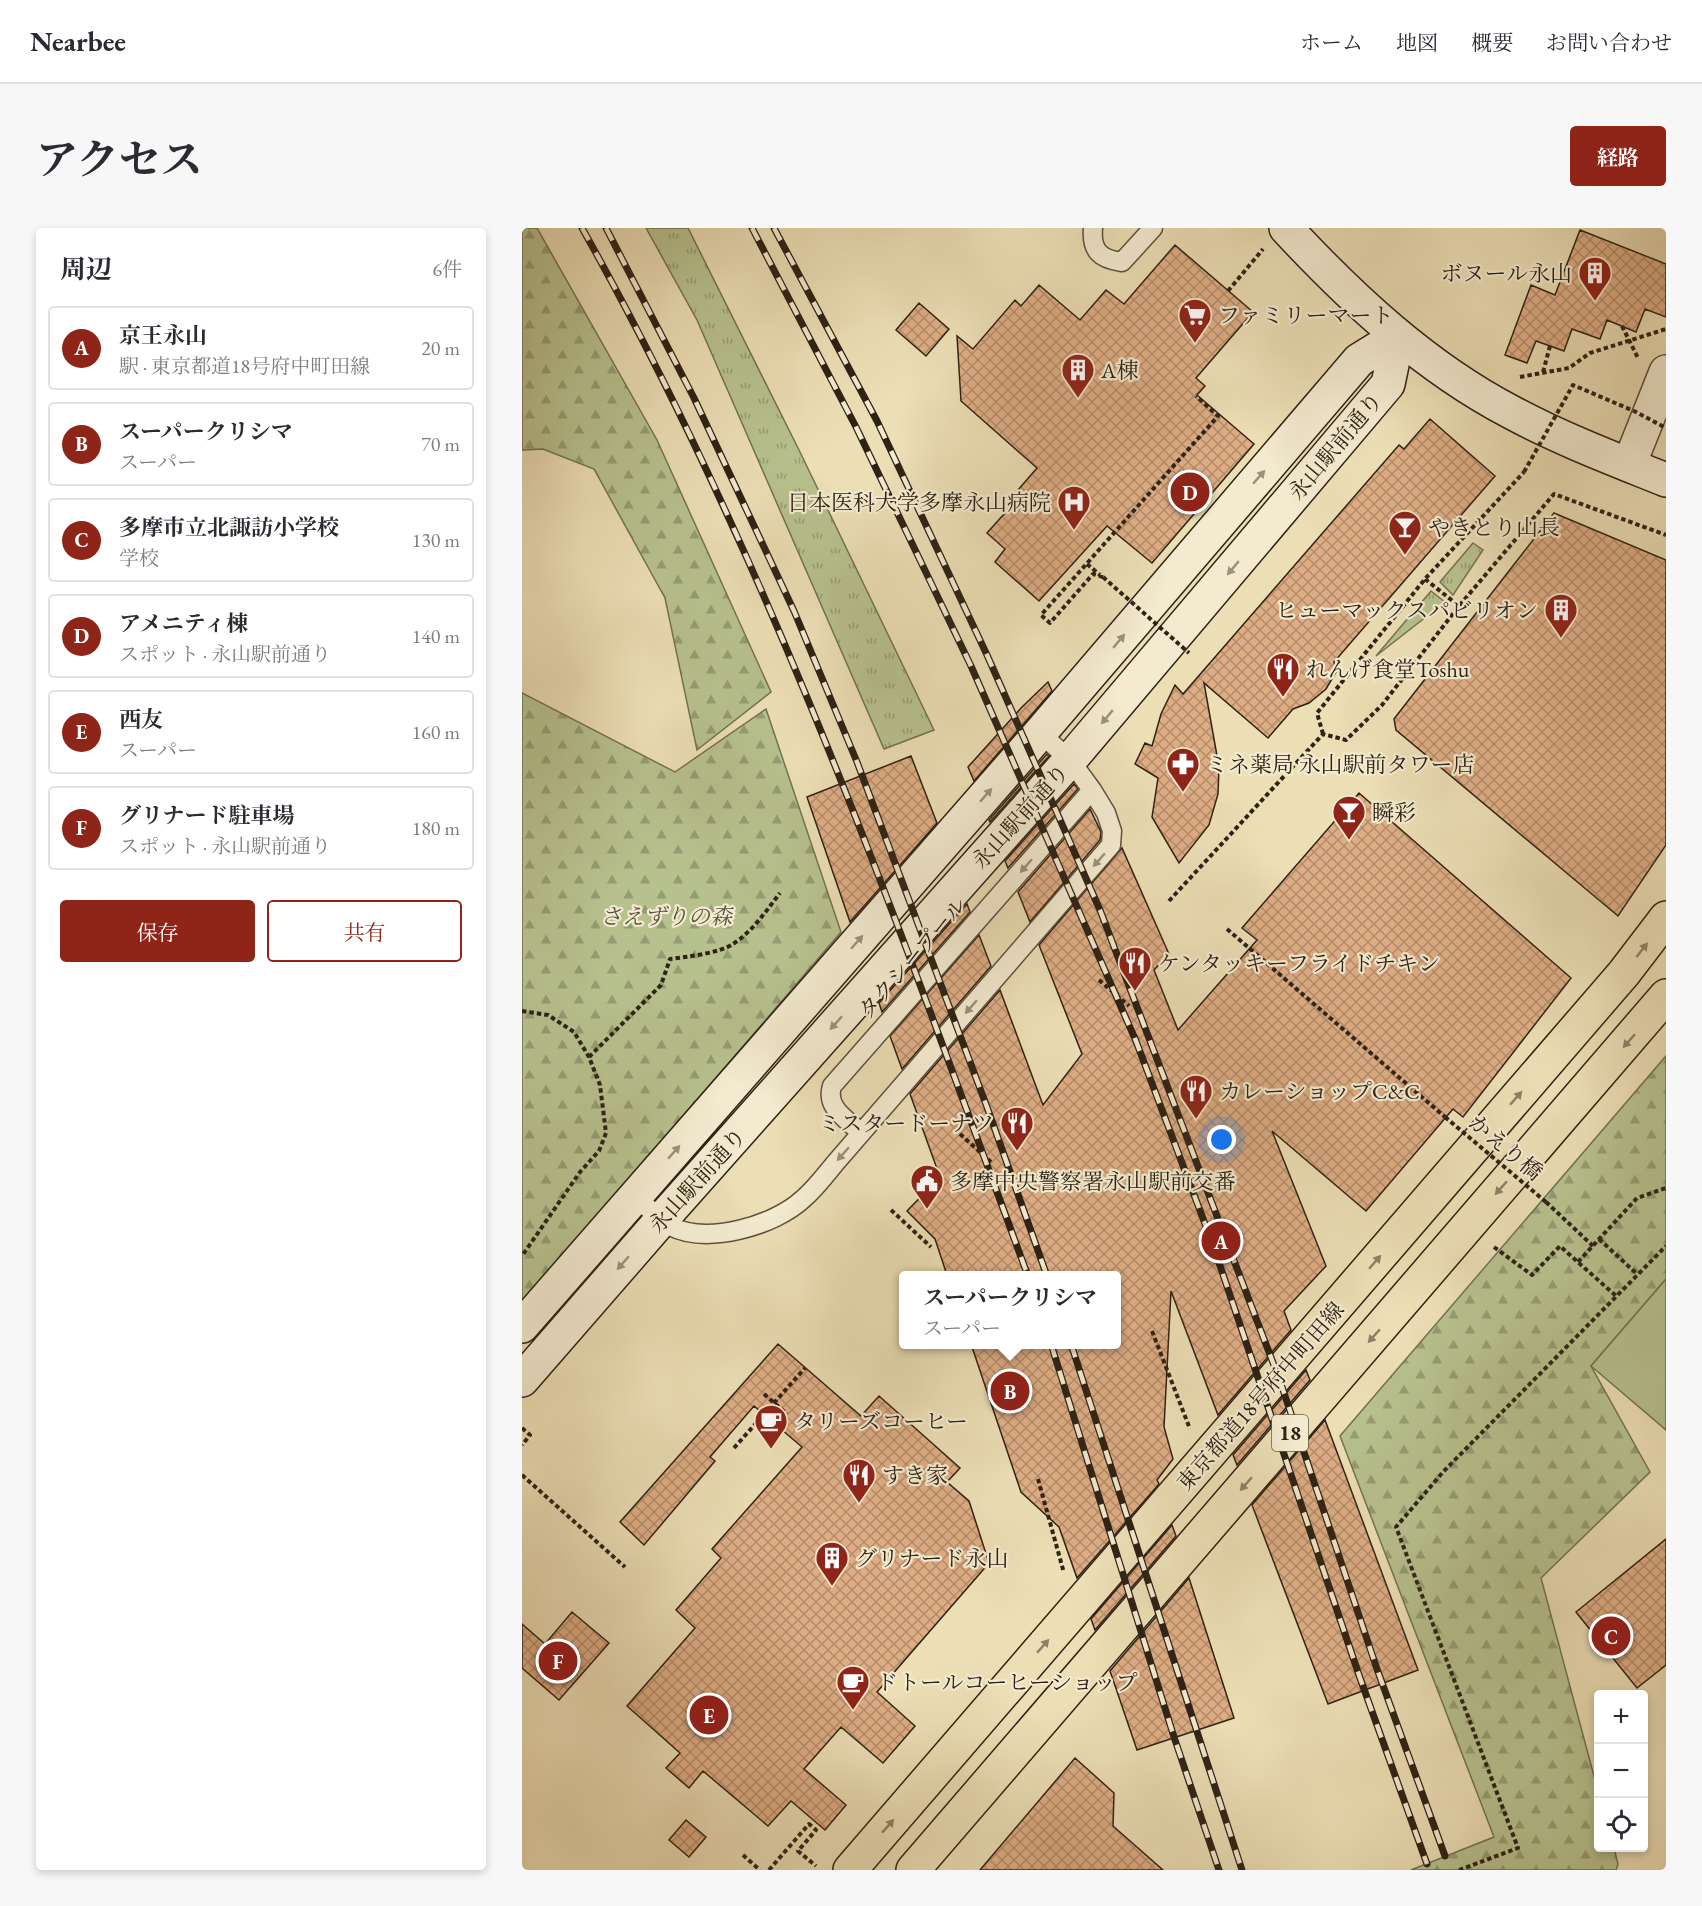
<!DOCTYPE html>
<html lang="ja">
<meta charset="utf-8">
<style>
body{margin:0;font-family:"EB Garamond","Noto Serif JP",serif;background:#f7f7f7;color:#2b2b33}
.controls{position:absolute;right:18px;bottom:18px;display:grid;overflow:hidden;border-radius:6px;box-shadow:0 3px 9px #0003}
.controls button{width:54px;height:54px;display:grid;place-items:center;padding:0;border:0;border-bottom:2px solid #e1e1e2;background:#fff;color:#2b2b33;font:30px sans-serif}
.you{position:absolute;left:700px;top:912px;width:21px;height:21px;margin:-15px;border:4px solid #fff;border-radius:50%;background:#1a73e8;box-shadow:0 0 0 9px #1a73e833}
.badge{display:grid;place-items:center;width:39px;height:39px;border-radius:50%;background:#8f2418;color:#fff;font-size:20px;font-weight:700}
.pin{position:absolute;translate:-50% -50%;border:3px solid #fff;box-shadow:0 2px 6px #0006}
.popup{position:absolute;left:377px;top:1043px;width:222px;height:78px;box-sizing:border-box;display:grid;place-content:center;border-radius:6px;background:#fff;filter:drop-shadow(0 2px 4px #0005);font-size:20px;white-space:nowrap;color:#7c7c81}
.popup b{font-size:22px;color:#2b2b33}
.popup::after{content:'';position:absolute;left:50%;top:100%;margin-left:-12px;border:12px solid transparent;border-top-color:#fff}
.list{margin:0;padding:0;list-style:none}
h2{display:flex;justify-content:space-between;align-items:center;height:78px;margin:0;padding:0 24px;font-size:26px}
h2 small{font-size:20px;font-weight:400;color:#7c7c81}
.list li{display:grid;grid-template-columns:39px 1fr auto;gap:18px;align-items:center;box-sizing:border-box;height:84px;margin:0 12px 12px;padding:0 12px;border:2px solid #e1e1e2;border-radius:6px}
.list b{display:block;font-size:22px;white-space:nowrap}
.list p{margin:0;font-size:20px;white-space:nowrap;color:#7c7c81}
.list em{font-size:20px;font-style:normal;color:#7c7c81}
.actions{display:flex;gap:12px;padding:18px 24px}
.actions a{flex:1;padding:14px 0;border:2px solid #8f2418;border-radius:6px;text-align:center;font-size:21px;color:#8f2418}
.actions .main{background:#8f2418;color:#fff}
.icon{flex:none;width:33px;height:33px;fill:none;stroke:currentColor;stroke-width:2;stroke-linecap:round;stroke-linejoin:round}
.map{position:relative;flex:none;width:1144px;height:1642px;overflow:hidden;border-radius:6px}
header{display:flex;align-items:center;gap:36px;box-sizing:border-box;height:84px;padding:0 30px;background:#fff;border-bottom:2px solid #e1e1e2}
header strong{font-size:28px}
nav{display:flex;gap:33px;margin-inline-start:auto;font-size:21px}
.intro{display:flex;align-items:center;justify-content:space-between;box-sizing:border-box;height:144px;padding:0 36px}
h1{margin:0;font-size:42px}
.button{padding:15px 27px;border-radius:6px;background:#8f2418;color:#fff;font-size:21px;font-weight:700}
main{display:flex;gap:36px;padding:0 36px}
aside{flex:1;background:#fff;border-radius:6px;box-shadow:0 3px 9px #0003}
.map>svg:first-child{display:block}
.grass{fill:url(#grass-tufts);stroke:#727252;stroke-width:1.5}
.forest{fill:url(#forest-firs);stroke:#727252;stroke-width:1.5}
.park{fill:#b7c18e;stroke:#727252;stroke-width:1.5}
.building{fill:url(#building-cross-hatch);stroke:#2e2215;stroke-width:1.5}
.lines{fill:none;stroke-linecap:round;stroke-linejoin:round}
.lane-casing{stroke:#5e513d;stroke-width:21}
.street-casing{stroke:#5e513d;stroke-width:36}
.secondary-casing{stroke:#2e2215;stroke-width:36}
.primary-casing{stroke:#2e2215;stroke-width:36}
.path{stroke:#2e2215;stroke-width:4;stroke-dasharray:4.5 3;stroke-linecap:butt}
.lane{stroke:#f3eacf;stroke-width:18}
.street{stroke:#f3eacf;stroke-width:33}
.secondary{stroke:#f3eacf;stroke-width:33}
.primary{stroke:#ecdeb5;stroke-width:33}
.rail-casing{stroke:#2e2215;stroke-width:7}
.rail{stroke:#f3eacf;stroke-width:4.5;stroke-dasharray:14;stroke-linecap:butt}
.path-bridge{stroke:#2e2215;stroke-width:4;stroke-dasharray:4.5 3;stroke-linecap:butt}
.oneway{fill:#9a907b}
.oneway2{fill:#8d8065}
.labels{text-anchor:middle;stroke-width:4.5;stroke-linejoin:round;paint-order:stroke}
.shield{fill:#f3eacf;stroke:#695e4d;stroke-width:1.5}
.shield-label{font-size:21px;font-weight:bold;fill:#2e2215}
.poi-label{font-size:22px;fill:#2e2215;stroke:#f3eacf;text-anchor:start}
.street-label{font-size:22px;fill:#2e2215;stroke:#f3eacf}
.park-label{font-size:22px;font-style:italic;fill:#575239;stroke:#f3eacf}
</style>
<header>
<strong>Nearbee</strong>
<nav><a>ホーム</a><a>地図</a><a>概要</a><a>お問い合わせ</a></nav>
</header>
<div class="intro"><h1>アクセス</h1><a class="button">経路</a></div>
<main>
<aside>
<h2>周辺<small>6件</small></h2>
<ul class="list">
<li><span class="badge">A</span><div><b>京王永山</b><p>駅 · 東京都道18号府中町田線</p></div><em>20 m</em></li>
<li><span class="badge">B</span><div><b>スーパークリシマ</b><p>スーパー</p></div><em>70 m</em></li>
<li><span class="badge">C</span><div><b>多摩市立北諏訪小学校</b><p>学校</p></div><em>130 m</em></li>
<li><span class="badge">D</span><div><b>アメニティ棟</b><p>スポット · 永山駅前通り</p></div><em>140 m</em></li>
<li><span class="badge">E</span><div><b>西友</b><p>スーパー</p></div><em>160 m</em></li>
<li><span class="badge">F</span><div><b>グリナード駐車場</b><p>スポット · 永山駅前通り</p></div><em>180 m</em></li>
</ul>
<div class="actions"><a class="main">保存</a><a>共有</a></div>
</aside>
<div class="map">
<svg width="1144" height="1642" viewBox="0 0 1144 1642">
<defs>
<pattern id="grass-tufts" width="24" height="20" patternUnits="userSpaceOnUse" patternTransform="scale(1.5)"><rect width="24" height="20" fill="#b7c18e"/><path d="M3 7l-1-3M5 7V3M7 7l1-3M15 17l-1-3M17 17v-4M19 17l1-3" fill="none" stroke="#959c73"/></pattern>
<pattern id="forest-firs" width="22" height="20" patternUnits="userSpaceOnUse" patternTransform="scale(1.5)"><rect width="22" height="20" fill="#b7c18e"/><path d="M5 1l3.5 6h-7zM16 11l3.5 6h-7z" fill="#959c73"/></pattern>
<pattern id="building-cross-hatch" width="8" height="8" patternUnits="userSpaceOnUse" patternTransform="scale(1.5)"><rect width="8" height="8" fill="#dead84"/><path d="M0 0l8 8M0 8l8-8" fill="none" stroke="#b48c6b"/></pattern>
</defs>
<rect width="100%" height="100%" fill="#ecdeb5"/>
<filter id="stains"><feTurbulence type="fractalNoise" baseFrequency=".00333" numOctaves="4"/><feColorMatrix values="0 0 0 0 .2 0 0 0 0 .09 0 0 0 0 .02 0 0 0 .5 -.17"/></filter>
<radialGradient id="worn" r=".72"><stop offset=".6" stop-color="#630" stop-opacity="0"/><stop offset="1" stop-color="#630" stop-opacity=".3"/></radialGradient>
<path class="grass" d="M124,0H166L277,222L412,502L362,521L175,92Z
M951,315L961,322L931,367L918,354Z
M909,363L923,374L854,428Z"/>
<path class="forest" d="M0,0H15L135,212L249,464L175,522L143,370L72,241L21,221L0,222Z
M0,465L153,544L244,481L319,704L0,1076Z
M1144,828V1051L1069,1138L1128,1244L1019,1350L1076,1563V1620H1092L1096,1636L1094,1642H889L972,1609L818,1208Z"/>
<path class="park" d="M1144,1051V1202L1069,1138Z"/>
<path class="building" d="M1058,2L1144,36V89L1123,81L1114,104L1085,92L1078,111L1050,101L1042,123L1014,113L1005,135L983,127L1009,57L1033,67Z
M653,17L731,84L674,150L683,158L675,167L732,216L630,335L585,298L517,373L473,334L483,321L465,305L500,266L496,262L515,240L439,173L435,108L451,121L493,72L499,78L517,57L558,92L584,62L602,76Z
M397,75L427,101L404,128L374,102Z
M908,191L973,248L812,434L814,444L804,461L787,475L771,481L746,510L682,455L697,539L696,566L687,597L657,635L630,589L636,550L613,536L623,515L630,518L639,486L653,457L661,466L877,217L882,221Z
M1032,285L1144,332V617L1096,688L874,502L872,491Z
M526,454L530,463L452,553L446,539L500,479Z
M525,526L527,528L468,594L467,592Z
M389,528L415,595L328,694L285,569Z
M552,556L556,561L486,640L483,633Z
M837,565L1049,750L941,889L931,881L844,983L750,903L804,1038L762,1083L769,1102L696,1187L649,1063L642,1199L651,1231L635,1252L637,1256L555,1350L537,1299L499,1264L449,1116H594V1047H425L413,1011L385,983L418,949L388,866L478,762L521,877L560,826L517,717L600,620L647,726L632,742L656,802L735,712L720,700Z
M568,581L579,604L578,612L508,694L496,664Z
M445,676L448,684L360,784L357,775Z
M457,707L469,738L380,841L368,808Z
M256,1116L339,1188L357,1168L438,1240L425,1254L447,1273L467,1335L355,1464L393,1498L361,1535L319,1499L282,1541L324,1577L303,1602L269,1573L246,1598L181,1543L167,1560L144,1540L158,1525L105,1478L173,1400L154,1382L199,1330L190,1321L280,1219L232,1178L188,1229L193,1233L122,1317L98,1294Z
M784,1142L788,1152L715,1237L711,1227Z
M803,1192L896,1442L806,1476L730,1277Z
M650,1297L654,1308L573,1402L569,1391Z
M1144,1311V1437L1115,1460L1054,1384Z
M667,1350L712,1490L615,1522L588,1443Z
M50,1384L87,1415L37,1472L0,1440V1396L23,1416Z
M553,1530L592,1565L591,1598L641,1642H458Z
M164,1592L184,1609L167,1629L147,1612Z"/>
<g class="lines">
<g class="lane-casing">
<path id="lane" d="M571,0C569,23 578,31 600,34L631,0
M339,905C325,891 303,880 310,858L570,562
M113,968C124,977 135,991 148,998C185,1017 252,998 281,971C294,960 304,946 315,933L589,617L590,603L584,585L570,562L548,532L518,505"/>
</g>
<g class="street-casing">
<path id="street" d="M1107,237L1144,144"/>
</g>
<g class="secondary-casing">
<path id="secondary" d="M764,0C830,71 903,139 989,184C1039,211 1092,231 1144,252
M0,1098L518,505L837,132L876,108
M0,1152L140,991L548,532L866,156L876,108"/>
</g>
<g class="primary-casing">
<path id="primary" d="M328,1642L1102,745L1144,690
M391,1642L1144,768"/>
</g>
<path class="path" d="M706,63L741,21
M1100,98L1116,130
M1021,144L1028,118
M998,149L1047,140L1068,125L1144,101
M565,336L578,347
M581,349L571,346L528,395L519,387L696,188L674,168
M903,351L937,378
M801,506L795,485L903,351L1002,244
M647,673L801,506L824,512L860,477L937,378L1032,266L1144,307
M705,701L923,889
M577,752L607,778
M0,783L26,787L52,804L67,829L78,857L84,905L77,923L58,944L0,1028
M67,829L139,757L148,731C164,729 198,725 211,716C231,703 244,683 258,665
M438,906L469,934
M1024,974L1071,1018
M369,982L409,1019
M1077,1011L1115,1046
M972,1019L1010,1047L1038,1018L1094,1068
M1056,1034L1115,970L1144,960
M630,1103L668,1201
M242,1166L265,1186
M0,1200L8,1207L0,1217
M212,1220L283,1140
M0,1247L103,1339
M516,1251L542,1345
M221,1627L238,1642
M247,1642L287,1596L294,1602L276,1623L294,1638
M937,1642L996,1620L874,1299L921,1244L1144,1018"/>
<use href="#lane" class="lane"/>
<use href="#street" class="street"/>
<use href="#secondary" class="secondary"/>
<use href="#primary" class="primary"/>
<g class="rail-casing">
<path id="rail" d="M60,0C247,332 374,691 506,1048
M84,0L172,170L272,383L335,534L465,879L525,1048
M230,0L334,199L449,438L614,813L691,1017L838,1450L905,1636
M252,0L355,193L465,427L578,682L758,1153L855,1441L923,1628
M529,1116L652,1509L697,1642
M549,1116L720,1642"/>
</g>
<use href="#rail" class="rail"/>
<path class="path-bridge" d="M1002,244L1051,157L1112,183L1144,200
M581,349L667,425
M923,889L1024,974"/>
</g>
<defs><path id="oneway-solid" d="M-6-.8H1V-3.2L6.5 0L1 3.2V.8H-6Z" transform="scale(1.5)"/></defs>
<g class="oneway">
<use href="#oneway-solid" transform="translate(737 249) rotate(-49)"/>
<use href="#oneway-solid" transform="translate(711 340) rotate(130)"/>
<use href="#oneway-solid" transform="translate(597 413) rotate(-50)"/>
<use href="#oneway-solid" transform="translate(585 489) rotate(130)"/>
<use href="#oneway-solid" transform="translate(464 567) rotate(-49)"/>
<use href="#oneway-solid" transform="translate(577 632) rotate(131)"/>
<use href="#oneway-solid" transform="translate(504 638) rotate(131)"/>
<use href="#oneway-solid" transform="translate(335 714) rotate(-49)"/>
<use href="#oneway-solid" transform="translate(449 779) rotate(131)"/>
<use href="#oneway-solid" transform="translate(314 795) rotate(132)"/>
<use href="#oneway-solid" transform="translate(152 924) rotate(-49)"/>
<use href="#oneway-solid" transform="translate(321 926) rotate(131)"/>
<use href="#oneway-solid" transform="translate(101 1035) rotate(131)"/>
</g>
<g class="oneway2">
<use href="#oneway-solid" transform="translate(1120 722) rotate(-52)"/>
<use href="#oneway-solid" transform="translate(1107 813) rotate(131)"/>
<use href="#oneway-solid" transform="translate(994 870) rotate(-49)"/>
<use href="#oneway-solid" transform="translate(979 960) rotate(131)"/>
<use href="#oneway-solid" transform="translate(853 1034) rotate(-49)"/>
<use href="#oneway-solid" transform="translate(852 1108) rotate(131)"/>
<use href="#oneway-solid" transform="translate(724 1256) rotate(131)"/>
<use href="#oneway-solid" transform="translate(521 1418) rotate(-49)"/>
<use href="#oneway-solid" transform="translate(366 1598) rotate(-49)"/>
</g>
<defs>
<g id="building-pin" transform="scale(1.725)"><path d="M0 17L-7.5 6A9.5 9.5 0 1 1 7.5 6Z" fill="#8f2418" stroke="#f3eacf"/><path d="M-4-6H4V6H1V3H-1V6H-4ZM-2.5-4.3h1.7v1.8h-1.7ZM.8-4.3h1.7v1.8H.8ZM-2.5-1h1.7V.8h-1.7ZM.8-1h1.7V.8H.8Z" fill="#fff"/></g>
<g id="supermarket-pin" transform="scale(1.725)"><path d="M0 17L-7.5 6A9.5 9.5 0 1 1 7.5 6Z" fill="#8f2418" stroke="#f3eacf"/><path d="M-6-5.5h2.5l.6 2H6L4.5 2H-2.5L-4.4-4H-6ZM-1.5 3.2a1.3 1.3 0 1 0 .1 0ZM3 3.2a1.3 1.3 0 1 0 .1 0Z" fill="#fff"/></g>
<g id="hospital-pin" transform="scale(1.725)"><path d="M0 17L-7.5 6A9.5 9.5 0 1 1 7.5 6Z" fill="#8f2418" stroke="#f3eacf"/><path d="M-5-5h3v3.5h4V-5h3V5h-3V1.5h-4V5h-3Z" fill="#fff"/></g>
<g id="bar-pin" transform="scale(1.725)"><path d="M0 17L-7.5 6A9.5 9.5 0 1 1 7.5 6Z" fill="#8f2418" stroke="#f3eacf"/><path d="M-6-5H6L.8 .8V4.5H3.5V6h-7V4.5H-.8V.8Z" fill="#fff"/></g>
<g id="restaurant-pin" transform="scale(1.725)"><path d="M0 17L-7.5 6A9.5 9.5 0 1 1 7.5 6Z" fill="#8f2418" stroke="#f3eacf"/><path d="M-5-6h1v4h1v-4h1v4h1v-4h1v5L-1.5 .5V6h-2V.5L-5-1ZM5-6V6H3V1.5H1.5Q1.5-4 5-6Z" fill="#fff"/></g>
<g id="pharmacy-pin" transform="scale(1.725)"><path d="M0 17L-7.5 6A9.5 9.5 0 1 1 7.5 6Z" fill="#8f2418" stroke="#f3eacf"/><path d="M-2-6h4v4h4v4h-4v4h-4v-4h-4v-4h4Z" fill="#fff"/></g>
<g id="civic-pin" transform="scale(1.725)"><path d="M0 17L-7.5 6A9.5 9.5 0 1 1 7.5 6Z" fill="#8f2418" stroke="#f3eacf"/><path d="M-.6-6.5H3V-4.5H.6V-3L4-1V1h2V6H-6V1h2V-1L-.6-3ZM-1.2 2.5V6h2.4V2.5Z" fill="#fff"/></g>
<g id="cafe-pin" transform="scale(1.725)"><path d="M0 17L-7.5 6A9.5 9.5 0 1 1 7.5 6Z" fill="#8f2418" stroke="#f3eacf"/><path d="M-5.5-4.5H6V0H3Q3 3.5 0 3.5H-2.5Q-5.5 3.5-5.5 0ZM3-3.2v2h1.7v-2ZM-6 4.5H4V6H-6Z" fill="#fff"/></g>
</defs>
<g fill-rule="evenodd">
<use href="#building-pin" x="1073" y="45"/>
<use href="#supermarket-pin" x="673" y="87"/>
<use href="#building-pin" x="556" y="142"/>
<use href="#hospital-pin" x="552" y="274"/>
<use href="#bar-pin" x="883" y="299"/>
<use href="#building-pin" x="1039" y="382"/>
<use href="#restaurant-pin" x="761" y="441"/>
<use href="#pharmacy-pin" x="661" y="536"/>
<use href="#bar-pin" x="827" y="584"/>
<use href="#restaurant-pin" x="613" y="735"/>
<use href="#restaurant-pin" x="674" y="863"/>
<use href="#restaurant-pin" x="495" y="895"/>
<use href="#civic-pin" x="405" y="953"/>
<use href="#cafe-pin" x="249" y="1193"/>
<use href="#restaurant-pin" x="337" y="1247"/>
<use href="#building-pin" x="310" y="1330"/>
<use href="#cafe-pin" x="331" y="1454"/>
</g>
<g class="labels">
<rect class="shield" x="750" y="1187" width="36" height="36" rx="4.5"/>
<g class="shield-label">
<text x="768" y="1212">18</text>
</g>
<g class="poi-label">
<text x="1050" y="53" text-anchor="end">ボヌール永山</text>
<text x="696" y="95">ファミリーマート</text>
<text x="579" y="150">A棟</text>
<text x="529" y="282" text-anchor="end">日本医科大学多摩永山病院</text>
<text x="906" y="307">やきとり山長</text>
<text x="1016" y="390" text-anchor="end">ヒューマックスパビリオン</text>
<text x="784" y="449">れんげ食堂Toshu</text>
<text x="684" y="544">ミネ薬局 永山駅前タワー店</text>
<text x="850" y="592">瞬彩</text>
<text x="636" y="743">ケンタッキーフライドチキン</text>
<text x="697" y="871">カレーショップC&amp;C</text>
<text x="472" y="903" text-anchor="end">ミスタードーナツ</text>
<text x="428" y="961">多摩中央警察署永山駅前交番</text>
<text x="272" y="1201">タリーズコーヒー</text>
<text x="360" y="1255">すき家</text>
<text x="333" y="1338">グリナード永山</text>
<text x="354" y="1462">ドトールコーヒーショップ</text>
</g>
<g class="street-label">
<text transform="translate(813 218) rotate(-50)" y="8">永山駅前通り</text>
<text transform="translate(498 588) rotate(-48)" y="8">永山駅前通り</text>
<text transform="translate(390 730) rotate(-49)" y="8">タクシープール</text>
<text transform="translate(984 919) rotate(40)" y="8">かえり橋</text>
<text transform="translate(175 952) rotate(-48)" y="8">永山駅前通り</text>
<text transform="translate(738 1168) rotate(-49)" y="8">東京都道18号府中町田線</text>
</g>
<g class="park-label">
<text x="144" y="696">さえずりの森</text>
</g>
</g>
<rect width="100%" height="100%" filter="url(#stains)"/>
<rect width="100%" height="100%" fill="url(#worn)"/>
</svg>
<div class="controls">
<button>+</button>
<button>−</button>
<button><svg class="icon" aria-label="locate" viewBox="0 0 24 24"><circle cx="12" cy="12" r="6"/><path d="M12 2v4M12 18v4M2 12h4M18 12h4"/></svg></button>
</div>
<div class="you"></div>
<div class="pin badge" style="left:699px;top:1013px">A</div>
<div class="pin badge" style="left:488px;top:1163px">B</div>
<div class="popup"><b>スーパークリシマ</b>スーパー</div>
<div class="pin badge" style="left:1089px;top:1408px">C</div>
<div class="pin badge" style="left:668px;top:264px">D</div>
<div class="pin badge" style="left:187px;top:1487px">E</div>
<div class="pin badge" style="left:36px;top:1433px">F</div>
</div>
</main>
